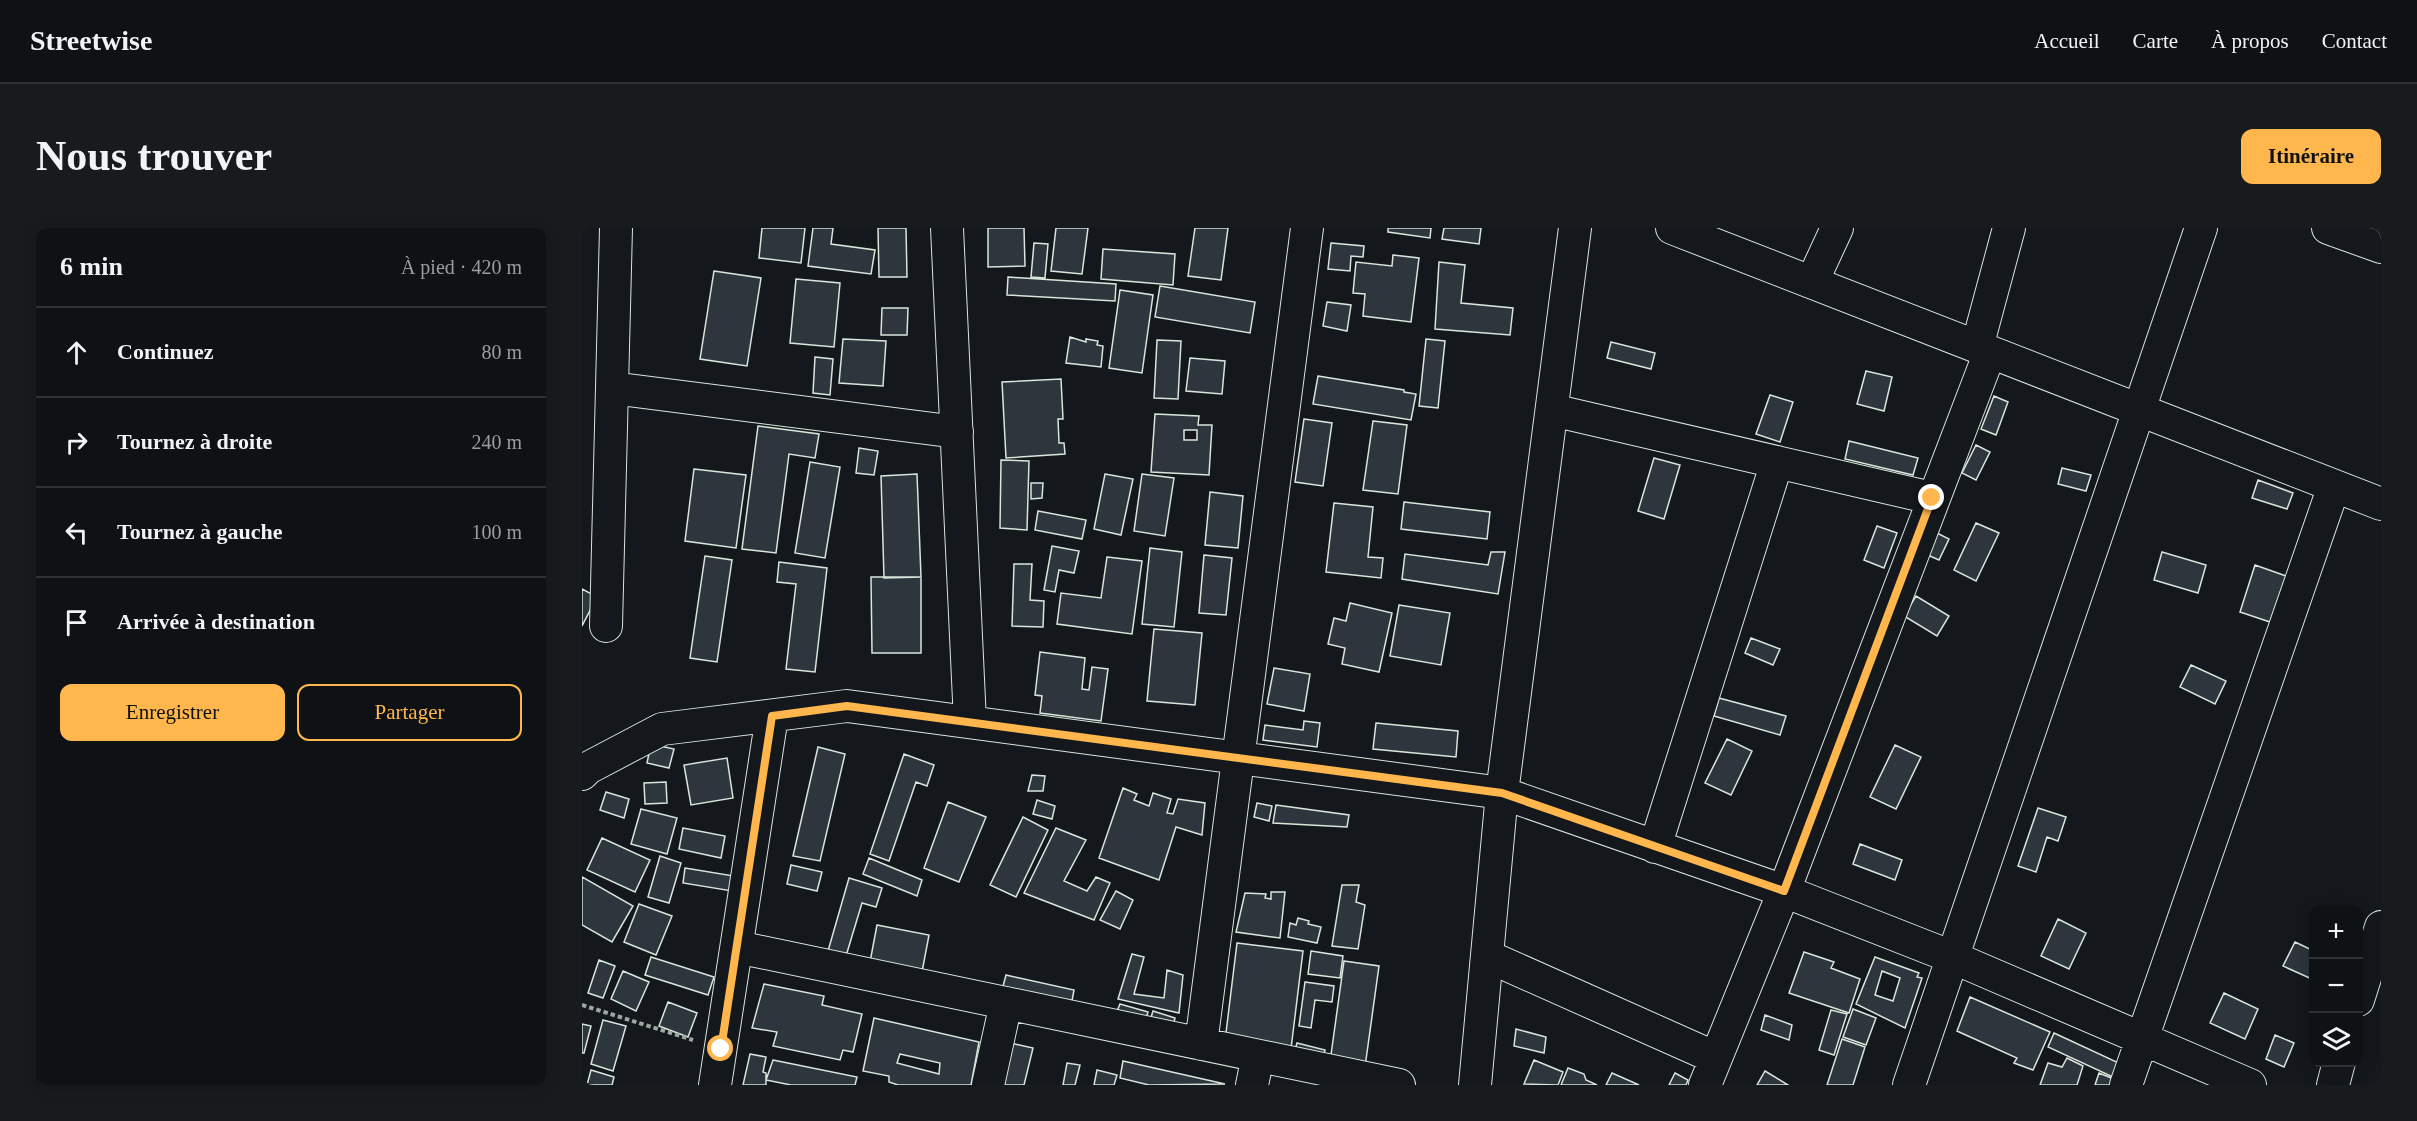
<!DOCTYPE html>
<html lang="fr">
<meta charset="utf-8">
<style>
body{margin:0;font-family:Georgia,serif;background:#181b1e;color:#f1f3f6}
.controls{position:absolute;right:18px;bottom:18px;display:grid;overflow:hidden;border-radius:12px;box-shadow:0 3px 15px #0003}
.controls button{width:54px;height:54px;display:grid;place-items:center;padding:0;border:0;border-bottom:2px solid #2f3234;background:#0f1215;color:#f1f3f6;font:30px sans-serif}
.stop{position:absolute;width:18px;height:18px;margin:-14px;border:4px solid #ffb74d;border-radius:50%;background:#fff}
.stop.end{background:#ffb74d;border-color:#fff;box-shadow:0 2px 6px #0008}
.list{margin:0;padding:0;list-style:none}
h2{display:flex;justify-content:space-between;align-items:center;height:78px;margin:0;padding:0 24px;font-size:26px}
h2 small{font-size:20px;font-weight:400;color:#9b9ea0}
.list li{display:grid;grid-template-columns:39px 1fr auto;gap:18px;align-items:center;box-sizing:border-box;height:90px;padding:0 24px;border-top:2px solid #2f3234}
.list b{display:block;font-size:22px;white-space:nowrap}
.list em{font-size:20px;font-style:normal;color:#9b9ea0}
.actions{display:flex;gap:12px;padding:18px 24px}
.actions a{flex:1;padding:14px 0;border:2px solid #ffb74d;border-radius:12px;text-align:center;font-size:21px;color:#ffb74d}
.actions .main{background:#ffb74d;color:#111}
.icon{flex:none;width:33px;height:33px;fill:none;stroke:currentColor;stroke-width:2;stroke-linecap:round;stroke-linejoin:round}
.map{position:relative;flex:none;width:1799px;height:857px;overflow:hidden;border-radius:12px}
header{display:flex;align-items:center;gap:36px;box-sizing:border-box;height:84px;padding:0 30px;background:#0f1215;border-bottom:2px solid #2f3234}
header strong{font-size:28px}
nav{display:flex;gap:33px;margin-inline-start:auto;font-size:21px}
.intro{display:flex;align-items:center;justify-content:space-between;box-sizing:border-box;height:144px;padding:0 36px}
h1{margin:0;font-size:42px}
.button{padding:15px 27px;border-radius:12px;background:#ffb74d;color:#111;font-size:21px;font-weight:700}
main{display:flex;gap:36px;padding:0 36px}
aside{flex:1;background:#0f1215;border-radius:12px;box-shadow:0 3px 15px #0003}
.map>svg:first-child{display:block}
.building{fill:#2c363c;stroke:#d8e6dc;stroke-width:1.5;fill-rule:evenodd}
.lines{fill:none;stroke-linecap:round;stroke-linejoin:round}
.minor-casing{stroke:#d8e6dc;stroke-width:34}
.path{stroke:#9da8a2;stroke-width:4;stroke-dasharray:4.5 3;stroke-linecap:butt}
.minor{stroke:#14181c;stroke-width:32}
.route{stroke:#ffb74d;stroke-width:8}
</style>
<header>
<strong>Streetwise</strong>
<nav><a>Accueil</a><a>Carte</a><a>À propos</a><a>Contact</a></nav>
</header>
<div class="intro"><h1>Nous trouver</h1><a class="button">Itinéraire</a></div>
<main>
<aside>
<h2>6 min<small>À pied · 420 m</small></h2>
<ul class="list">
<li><svg class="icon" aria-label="ahead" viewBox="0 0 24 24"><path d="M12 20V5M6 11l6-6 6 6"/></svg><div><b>Continuez</b></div><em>80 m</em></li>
<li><svg class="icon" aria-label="right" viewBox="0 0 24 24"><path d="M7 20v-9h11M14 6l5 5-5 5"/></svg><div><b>Tournez à droite</b></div><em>240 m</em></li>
<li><svg class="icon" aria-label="left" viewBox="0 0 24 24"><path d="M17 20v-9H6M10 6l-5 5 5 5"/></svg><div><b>Tournez à gauche</b></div><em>100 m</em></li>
<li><svg class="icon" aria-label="arrive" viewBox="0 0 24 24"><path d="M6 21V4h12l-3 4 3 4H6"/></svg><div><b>Arrivée à destination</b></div></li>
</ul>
<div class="actions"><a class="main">Enregistrer</a><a>Partager</a></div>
</aside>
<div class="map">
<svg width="1799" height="857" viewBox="0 0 1799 857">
<rect width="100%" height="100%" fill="#14181c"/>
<path class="building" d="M180,0H223L219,35L177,30Z
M231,0H251L249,16L293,22L289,46L226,38Z
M296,0H324L325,49H297Z
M406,0H442L443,38L406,39Z
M474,0H506L500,46L469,43Z
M613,0H646L639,52L606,48Z
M806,0H849L848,10L806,4Z
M862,0H899L897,16L860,11Z
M452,15L466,16L463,50L449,49Z
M749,15L782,18L781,29L769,28L768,43L746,41Z
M521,21L593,26L591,57L519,51Z
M811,27L837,30L829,94L781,88L783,66L771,65L774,34L810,38Z
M857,34L883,37L879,75L931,80L928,107L853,101Z
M132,43L179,50L165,138L118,131Z
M426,49L534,56L533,73L425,67Z
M214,51L258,55L252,119L208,115Z
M578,58L673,74L668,105L573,89Z
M538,62L571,67L560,145L527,140Z
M745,74L769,77L765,103L741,98Z
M300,80H326L325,107H299Z
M488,109L504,114V111L516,113L515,117L521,118L519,139L484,135Z
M261,111L304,113L301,158L257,155Z
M844,111L863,113L856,180L837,178Z
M575,112L599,113L596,171L572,170Z
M1029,114L1073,125L1069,141L1025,130Z
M233,129L251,131L248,167L231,165Z
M608,130L643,133L640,166L604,163Z
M1284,143L1310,149L1302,183L1275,176Z
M736,148L822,162V164L834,166L829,192L731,176Z
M479,151L481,191H476L477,215H482L483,226L424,230L420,154Z
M1188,167L1211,174L1198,214L1174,206Z
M1412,168L1426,174L1414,207L1399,201Z
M573,186L617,188L616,197H630L627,247L569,244ZM602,202H615V212H602Z
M722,191L750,195L741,258L713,254Z
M791,193L825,197L816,266L781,262Z
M176,198L237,206L233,230L207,226L194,325L160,321Z
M1267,213L1336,230L1331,247L1263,231Z
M1394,217L1408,224L1394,252L1380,245Z
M277,220L296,223L292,247L274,245Z
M1072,230L1098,237L1082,291L1056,283Z
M419,232L447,233L445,302L418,300Z
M228,234L258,239L243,330L213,325Z
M1480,240L1509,247L1504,263L1476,256Z
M112,241L164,247L154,320L103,313Z
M335,246L339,349L302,350L299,248Z
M523,246L551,251L539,307L512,301Z
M560,246L592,250L583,308L552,303Z
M1676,252L1711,265L1705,281L1670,270Z
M449,255H461L460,270L449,271Z
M628,264L661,268L656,320L623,317Z
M822,274L908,284L905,311L819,301Z
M752,275L791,279L786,329L801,330L799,350L744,344Z
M456,283L504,292L500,311L453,302Z
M1394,295L1417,305L1394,353L1372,342Z
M1295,298L1315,305L1302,340L1282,332Z
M1351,303L1367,311L1357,332L1341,325Z
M470,318L497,323L492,345L477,342L473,364L462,362Z
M568,320L600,324L592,399L560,396Z
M909,324H923L916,366L820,351L823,326L906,337Z
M1580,324L1624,337L1616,365L1572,352Z
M622,327L650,330L644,387L617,385Z
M123,328L150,332L135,434L108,430Z
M525,329L560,333L550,406L475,396L479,365L519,370Z
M197,334L245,340L233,444L204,441L214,356L195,354Z
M432,336H450L448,372L462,373L461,399L430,398Z
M1673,337L1704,348L1688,394L1658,384Z
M289,349H339V425H290Z
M0,361L15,369L0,398Z
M1334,368L1367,388L1355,408L1322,388Z
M768,375L810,385L797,444L760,436L763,420L746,416L752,390L764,393Z
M817,377L868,385L859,437L808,428Z
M572,401L620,405L613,477L565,473Z
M1169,410L1198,421L1191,437L1163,425Z
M458,424L503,430L500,461L507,462L510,439L526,441L519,493L458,485L460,468L453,467Z
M1609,437L1644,453L1633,476L1598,459Z
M692,440L728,446L722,483L685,476Z
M1137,470L1204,488L1198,507L1132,488Z
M722,493L738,495L735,519L681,512L683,497L721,502Z
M794,495L876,503L874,529L791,521Z
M1145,511L1170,523L1149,567L1123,555Z
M69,516L92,521L87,540L65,535Z
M1313,517L1339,529L1314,581L1288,569Z
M236,519L263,526L238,633L211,628Z
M322,526L352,537L345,558L334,554L307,633L288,626Z
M145,530L151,570L109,577L102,537Z
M450,547L463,548L461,563H446Z
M84,554L85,575L63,576L62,555Z
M541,560L555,566L552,572L567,578L571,565L589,571L585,585L591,586L596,571L623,575L620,607L594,599L577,652L517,630Z
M24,564L47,571L42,590L18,582Z
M455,572L473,578L470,591L451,586Z
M366,574L404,589L377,654L342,640Z
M675,575L690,578L687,593L672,589Z
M694,577L767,587L765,599L691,595Z
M1456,580L1484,589L1476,613L1465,609L1454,644L1436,638Z
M59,581L95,590L85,626L49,616Z
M441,589L466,602L434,669L408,657Z
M101,600L143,608L139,630L97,621Z
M474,600L504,612L482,653L505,663L514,649L528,655L512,692L442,665Z
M20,610L68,632L53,664L5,642Z
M1278,616L1320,632L1313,652L1271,636Z
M78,628L99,635L87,675L66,669Z
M287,630L340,652L335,668L281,646Z
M209,637L240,644L235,663L205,656Z
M103,640L152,648L150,663L101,655Z
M0,649L51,678L30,714L0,697Z
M267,650L300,660L294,679L280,675L264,728L246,723Z
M760,657H777L774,674L783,677L776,721L750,718Z
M534,663L551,672L538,701L518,692Z
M689,664H703L698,710L654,704L663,665L684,666L683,670L689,671Z
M57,676L90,688L74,727L42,714Z
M716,690L727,693L726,696L739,699L735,715L706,709L708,695L714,697Z
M1476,691L1504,705L1487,741L1459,728Z
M295,697L347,707L340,744L288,734Z
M1713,714L1732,723V752L1701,738Z
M655,715L721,723L708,829L642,821Z
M729,723L761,728L758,750L726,746Z
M1222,724L1252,734L1249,740L1278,751L1267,785L1207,765Z
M550,726L562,729L552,766L582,770L585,742L601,747L597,785L536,771Z
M69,729L132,749L126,767L63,747Z
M1293,729L1337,745L1335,749L1340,750L1323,800L1274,776ZM1300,743L1318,750L1311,773L1293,767Z
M17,732L33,738L21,770L6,765Z
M762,733L797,738L783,839L748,834Z
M41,743L67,754L54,783L29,771Z
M424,747L492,762L489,778L420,762Z
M723,754L752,758L750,774L733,772L729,800L717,798Z
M182,756L242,768L240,777L280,786L271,824L261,822L258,832L191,818L195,804L170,800Z
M1642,765L1676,781L1663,811L1628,795Z
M1388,769L1468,804L1451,842L1432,835L1435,830L1375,803Z
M86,774L115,785L106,809L77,798Z
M538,776L566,784L562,797L533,788Z
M1271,781L1294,790L1284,817L1261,809Z
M1249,782L1265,786L1252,827L1237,822Z
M571,783L593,790L590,802L567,796Z
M1183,787L1210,797L1207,812L1179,802Z
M292,790L397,814L389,857H316L307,854V848L281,843ZM318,826L358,835L357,846L315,835Z
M21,792L44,798L31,843L9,836Z
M0,796L9,798L2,825H0Z
M934,801L964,809L962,825L932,818Z
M1472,805L1539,836L1533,850L1466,819Z
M1693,807L1712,815L1702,839L1684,831Z
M1260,811L1283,819L1271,857H1245Z
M428,815L451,820L442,857H419Z
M715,815L743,822L738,839L710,833Z
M168,826L184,829L181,844L184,845V857H161Z
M1485,830L1501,838L1495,857H1458L1466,835L1480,839Z
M191,832L275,849L273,857H209L184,852Z
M952,832L981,844L976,857L942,856Z
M541,833L643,856L567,857L538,850Z
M485,835L498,837L493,857H481Z
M986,840L1002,846L1004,852L1015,857H979Z
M9,842L32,849L30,857H5Z
M515,842L535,847L532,857H512Z
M1183,843L1206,857H1175Z
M1030,845L1057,857H1024Z
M1093,845L1106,852L1104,857H1087Z
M1517,845L1534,852L1532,857H1513Z"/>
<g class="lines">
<g class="minor-casing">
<path id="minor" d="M365,0L388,494
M1090,0L1799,276
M1746,0L1799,19
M1230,54L1255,0
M1395,119L1427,0
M30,160L375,204
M970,182L1350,270
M24,398L34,0
M0,546L6,540L80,501L265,478L920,565L1202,663L1370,729L1668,857
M1073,619L1195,234
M155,719L817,857
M905,728L1134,830
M1776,772L1799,699
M619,816L725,0
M133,857L190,488
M406,857L424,775
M670,857L676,828
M893,857L920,565L993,0
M1123,857L1202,663L1408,124
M1327,857L1619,0
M1544,857L1752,258
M1751,857L1757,834"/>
</g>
<path class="path" d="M0,777L111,812"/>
<use href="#minor" class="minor"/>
</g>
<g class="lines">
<path class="route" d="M139,821L190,488L265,478L920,565L1202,663L1350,270"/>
</g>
</svg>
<div class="controls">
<button>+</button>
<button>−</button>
<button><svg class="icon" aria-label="layers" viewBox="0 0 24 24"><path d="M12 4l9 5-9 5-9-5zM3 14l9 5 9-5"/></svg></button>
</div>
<div class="stop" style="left:139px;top:821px"></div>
<div class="stop end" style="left:1350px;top:270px"></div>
</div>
</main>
